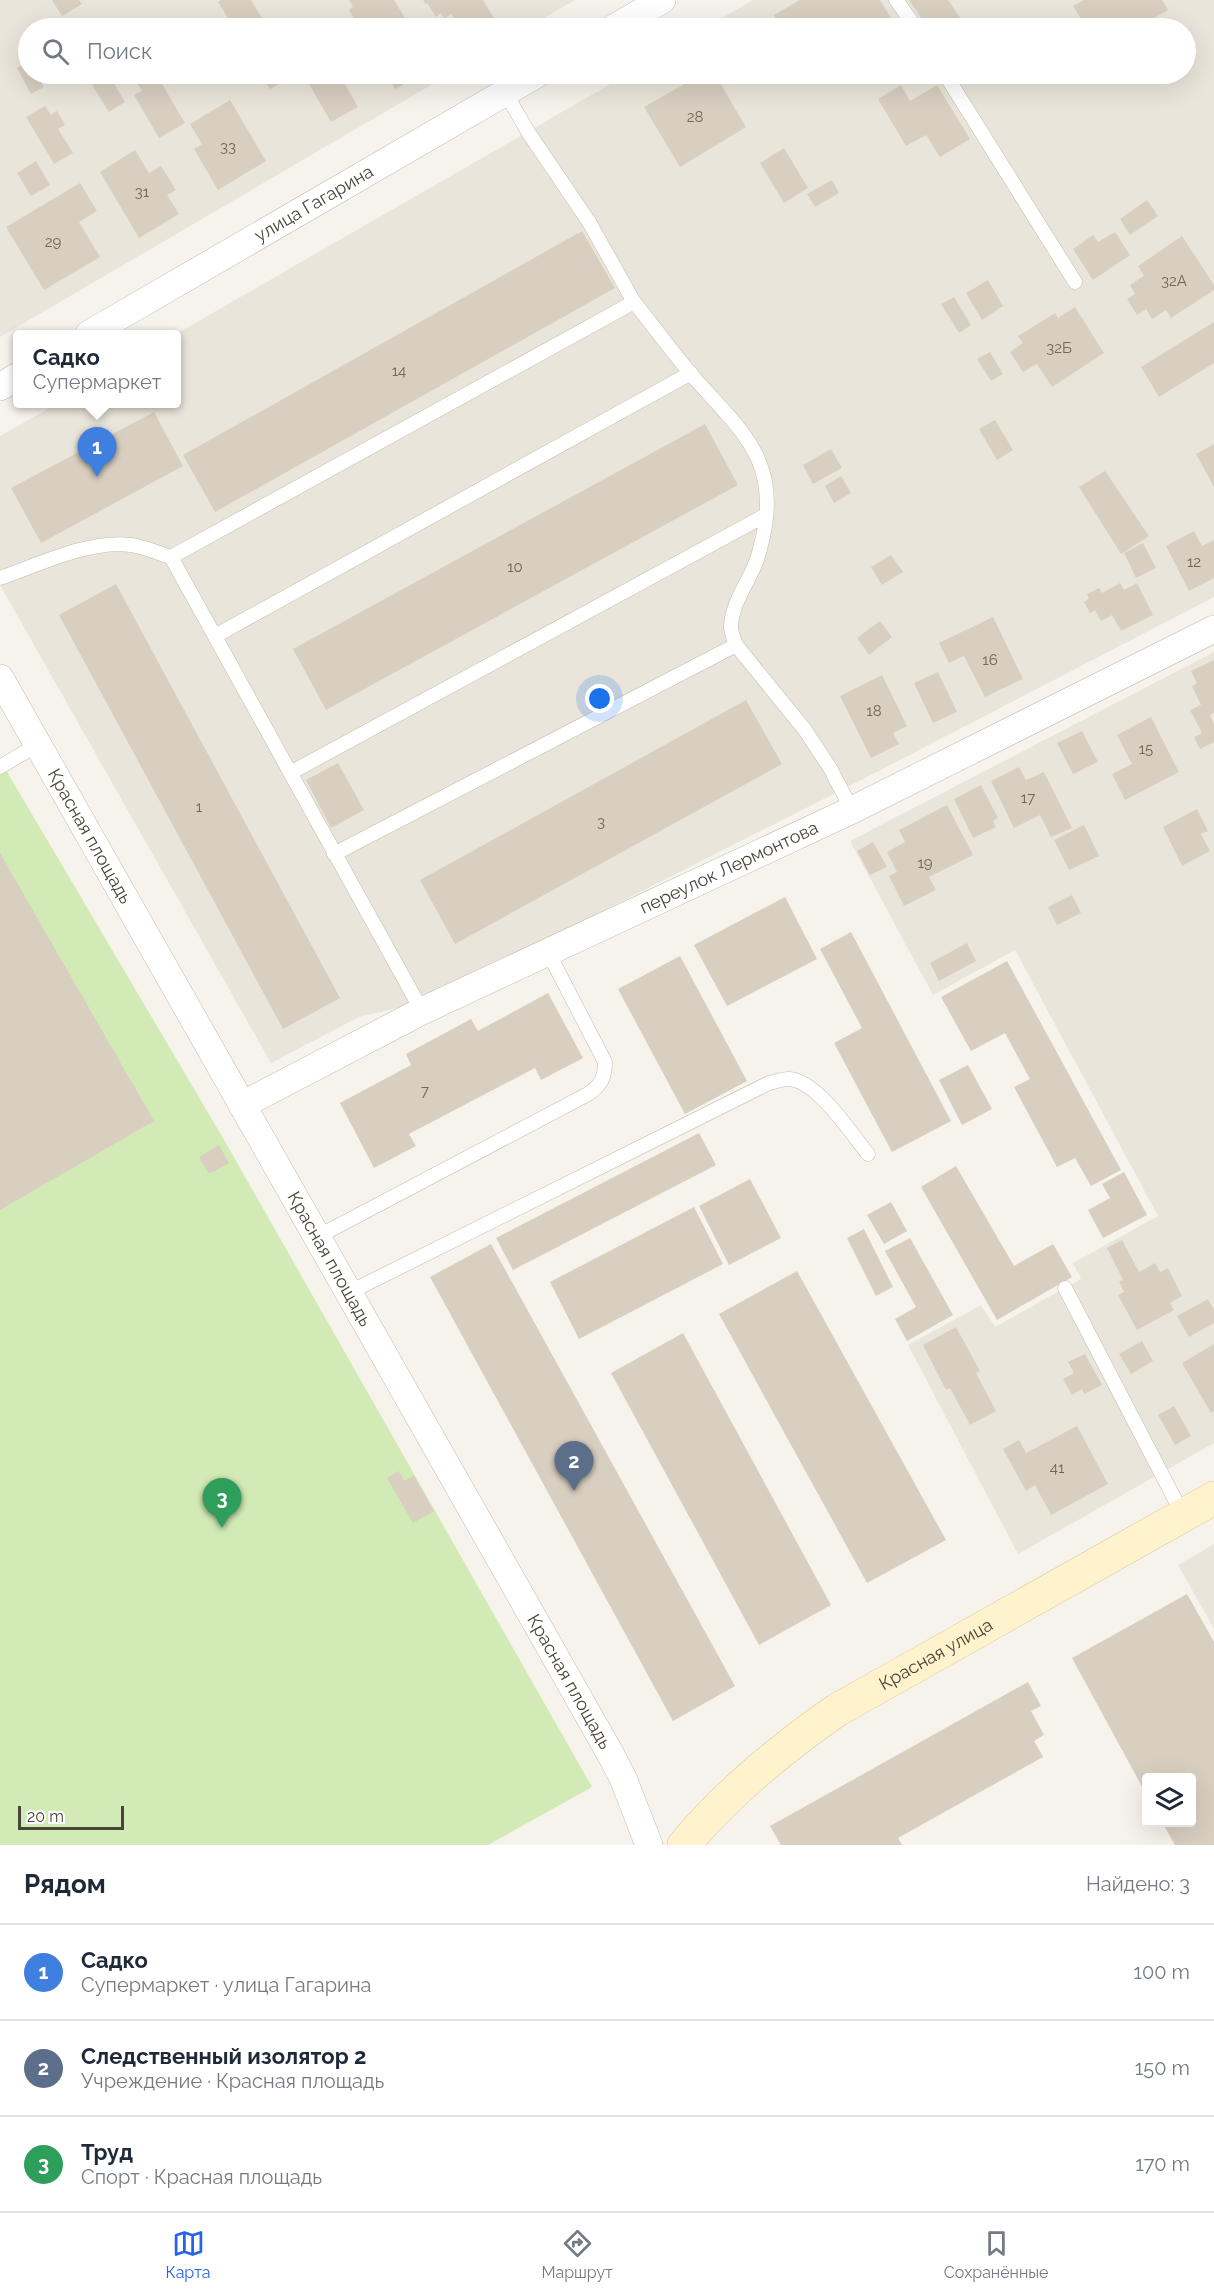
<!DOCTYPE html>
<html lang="ru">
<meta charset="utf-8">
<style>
body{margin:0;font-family:Raleway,sans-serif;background:#f2f2f3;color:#1f2937}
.controls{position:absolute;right:18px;bottom:18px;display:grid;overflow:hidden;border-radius:6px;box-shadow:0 6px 24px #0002}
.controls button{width:54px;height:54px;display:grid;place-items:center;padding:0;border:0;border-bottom:2px solid #e0e1e3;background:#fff;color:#1f2937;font:30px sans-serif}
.scale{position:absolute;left:18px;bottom:15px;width:106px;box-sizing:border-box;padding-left:6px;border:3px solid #4b4439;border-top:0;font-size:16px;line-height:21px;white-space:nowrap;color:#4b4439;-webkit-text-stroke:4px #fff;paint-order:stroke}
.you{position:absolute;left:600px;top:699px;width:21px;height:21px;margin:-15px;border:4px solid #fff;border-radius:50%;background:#1a73e8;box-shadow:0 0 0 9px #1a73e833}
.badge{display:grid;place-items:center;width:39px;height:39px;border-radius:50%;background:#2563eb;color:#fff;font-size:20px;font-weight:700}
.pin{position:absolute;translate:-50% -50px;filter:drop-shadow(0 2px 3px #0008)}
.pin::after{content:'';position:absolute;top:32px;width:21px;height:18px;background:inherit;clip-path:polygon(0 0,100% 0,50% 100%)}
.popup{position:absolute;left:13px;top:330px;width:168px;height:78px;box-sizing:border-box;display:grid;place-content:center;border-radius:6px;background:#fff;filter:drop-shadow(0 2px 4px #0005);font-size:20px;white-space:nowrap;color:#747a83}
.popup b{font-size:22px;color:#1f2937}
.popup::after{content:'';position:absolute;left:50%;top:100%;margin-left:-12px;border:12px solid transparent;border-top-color:#fff}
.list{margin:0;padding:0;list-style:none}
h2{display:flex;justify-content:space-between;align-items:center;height:78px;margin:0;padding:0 24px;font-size:26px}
h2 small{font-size:20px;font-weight:400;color:#747a83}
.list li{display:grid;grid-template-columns:39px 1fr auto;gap:18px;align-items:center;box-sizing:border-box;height:96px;padding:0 24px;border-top:2px solid #e0e1e3}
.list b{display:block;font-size:22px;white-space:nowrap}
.list p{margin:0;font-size:20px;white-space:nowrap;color:#747a83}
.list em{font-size:20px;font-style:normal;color:#747a83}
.icon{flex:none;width:33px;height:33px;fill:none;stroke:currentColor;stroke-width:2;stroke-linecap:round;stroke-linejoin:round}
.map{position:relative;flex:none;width:1214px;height:1845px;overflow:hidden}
.search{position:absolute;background:#fff;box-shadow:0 6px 24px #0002;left:18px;right:18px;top:18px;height:66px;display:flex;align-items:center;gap:15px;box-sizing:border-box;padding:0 21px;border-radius:33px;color:#747a83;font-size:22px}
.sheet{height:366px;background:#fff}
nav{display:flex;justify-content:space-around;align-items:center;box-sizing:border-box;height:84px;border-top:2px solid #e0e1e3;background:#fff;font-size:16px;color:#747a83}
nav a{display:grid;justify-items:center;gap:3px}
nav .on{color:#2563eb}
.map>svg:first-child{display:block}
.residential{fill:#eae5da}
.green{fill:#d2eab5}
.building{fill:#d8cfc1}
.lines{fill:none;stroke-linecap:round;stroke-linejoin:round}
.service-casing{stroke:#c2bbae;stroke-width:15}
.minor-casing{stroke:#c2bbae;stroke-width:28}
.secondary-casing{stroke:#d6c79b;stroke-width:34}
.service{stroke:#fff;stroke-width:14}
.minor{stroke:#fff;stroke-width:27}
.secondary{stroke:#fff3cd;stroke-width:33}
.labels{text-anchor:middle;stroke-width:4.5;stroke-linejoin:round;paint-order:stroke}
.number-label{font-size:15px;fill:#6e675b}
.street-label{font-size:18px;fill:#4b4439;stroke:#fff}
</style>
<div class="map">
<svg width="1214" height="1845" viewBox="0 0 1214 1845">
<rect width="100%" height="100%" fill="#f6f3ec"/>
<path class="residential" d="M0,0H575L527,28H28V74H450L0,337Z
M753,0H1214V597L869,776L423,1002L359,1017L271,1063L0,585V436L57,404H176V334L628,74H1186V28H705Z
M1214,652V1443L1018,1554L908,1345L981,1305L995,1327L1081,1279L1073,1263L1158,1216L1015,950L933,995L850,841Z
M1214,1544V1629L1178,1565Z"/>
<path class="green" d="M0,760L223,1138L592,1787L488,1845H0Z"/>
<path class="building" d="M52,0H79L82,4L62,16Z
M221,0H251L268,28H234L218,2Z
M349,0H394L411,28H360L349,10L353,7Z
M423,0H483L498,25L493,28H460L451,14L444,19L441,13L436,17L427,3L426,4Z
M800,0H880L897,28H782L774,15Z
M909,0H948L961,19L945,28H928Z
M1084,0H1162L1168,10L1152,19L1155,24L1147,28H1087L1073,6Z
M308,19L313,28H291Z
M28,62V74H36L44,87L31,94L17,68Z
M142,74H156L185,123L159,138L134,95L142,91L134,78Z
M260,74H297L270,89Z
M303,74H339L358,107L331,122Z
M386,74H422L395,89Z
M702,74L707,82L716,76L746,127L680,167L644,107Z
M109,75L125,102L109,112L92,85Z
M901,85L910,101L937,85L970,139L940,157L926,135L906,146L878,99Z
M230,100L266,161L218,190L194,149L202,144L190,124Z
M45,106L51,115L57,111L65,125L58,129L73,153L54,164L26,117Z
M784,148L808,188L784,203L760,163Z
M135,150L149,173L161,166L176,190L167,195L179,214L139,238L100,172Z
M36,161L50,185L31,196L17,173Z
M832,180L839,193L815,207L807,194Z
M80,183L97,211L79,222L100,257L44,290L6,227Z
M1147,200L1158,216L1130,235L1120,219Z
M582,231L615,288L215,512L183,455Z
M1115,232L1130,255L1093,280L1073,249L1093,235L1098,242Z
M1182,236L1214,285V290L1171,318L1166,310L1152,319L1146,309L1137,315L1127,299L1135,294L1130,285L1144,276L1138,266Z
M988,280L1003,306L982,320L966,293Z
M954,297L971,325L959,333L941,304Z
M1075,307L1104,353L1052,387L1037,364L1023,372L1010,352L1023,343L1018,336L1055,313L1058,318Z
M1214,322V363L1159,397L1141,367Z
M990,352L1003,374L991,381L977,359Z
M154,412L183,466L41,543L11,488Z
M995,420L1013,450L997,460L979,429Z
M705,424L738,485L326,710L293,649Z
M1214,444V487L1196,454Z
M831,449L842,468L813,484L803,465Z
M1105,471L1149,536L1121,554L1079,487Z
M841,476L851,493L834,503L825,486Z
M1194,531L1202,546L1214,540V578L1189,591L1166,546Z
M1143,543L1156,568L1136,578L1124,553Z
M891,555L903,572L882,585L871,567Z
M1120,583L1124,590L1137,583L1153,615L1121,631L1112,615L1101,621L1095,610L1090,613L1084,602L1089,599L1087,594L1099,588L1102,593Z
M116,584L340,998L283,1029L59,615Z
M993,617L1023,679L985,697L964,656L949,663L939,643Z
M880,621L892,637L869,655L857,638Z
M1214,660V713L1210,715L1214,724V742L1200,749L1194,737L1202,733L1190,710L1201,705L1192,686L1197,683L1191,671Z
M938,672L957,712L933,723L914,683Z
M882,675L907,726L893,733L899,744L871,758L840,696Z
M746,700L782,764L455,944L420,880Z
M1151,717L1179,772L1125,800L1112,774L1132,764L1117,735Z
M1082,731L1098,762L1073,774L1057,743Z
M338,763L364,810L331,828L306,780Z
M1019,767L1026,780L1044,772L1072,828L1051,837L1040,815L1014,828L991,781Z
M981,785L998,818L993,821L996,827L973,838L954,799Z
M947,805L973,855L929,877L936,890L904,906L889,876L897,872L887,852L905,842L899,830Z
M1197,809L1208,831L1201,834L1210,851L1182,866L1163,827Z
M1084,825L1099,856L1069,870L1054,840Z
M873,842L887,867L870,875L857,851Z
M0,853L154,1121L0,1210Z
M1072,895L1081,913L1057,925L1048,907Z
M785,897L817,959L727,1006L694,945Z
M851,932L951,1121L892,1152L834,1043L862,1028L820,949Z
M967,943L976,961L939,981L930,963Z
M680,956L747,1081L685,1114L618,989Z
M1007,961L1121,1170L1091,1186L1075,1158L1057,1167L1014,1087L1030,1079L1005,1033L971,1051L941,997Z
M548,993L583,1058L541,1080L535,1068L409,1134L416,1146L374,1168L340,1103L411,1065L406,1054L471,1019L478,1031Z
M968,1065L992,1109L962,1125L939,1080Z
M699,1133L716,1165L513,1270L496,1238Z
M219,1145L229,1163L209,1174L199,1157Z
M956,1166L1014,1266L1053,1244L1072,1277L997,1320L921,1187Z
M1124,1172L1147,1215L1103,1238L1088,1210L1110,1198L1102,1184Z
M750,1179L781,1238L729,1265L699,1206Z
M891,1202L907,1231L884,1244L867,1215Z
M694,1207L723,1264L579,1339L550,1282Z
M864,1229L893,1287L876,1296L847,1238Z
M910,1238L953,1315L907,1341L895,1319L916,1307L885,1251Z
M1122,1240L1139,1272L1155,1263L1160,1272L1168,1268L1182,1296L1170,1303L1174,1310L1137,1330L1118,1295L1124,1292L1119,1282L1123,1280L1107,1248Z
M491,1244L735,1686L673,1721L430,1277Z
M797,1271L946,1540L867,1583L719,1314Z
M1208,1299L1214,1310V1323L1189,1337L1177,1316Z
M956,1327L980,1371L976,1373L996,1411L970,1425L950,1388L946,1390L923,1345Z
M683,1333L831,1605L759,1645L611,1373Z
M1142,1341L1153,1361L1131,1374L1119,1354Z
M1214,1344V1411L1211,1413L1182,1363Z
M1085,1354L1102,1385L1084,1394L1082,1389L1072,1395L1063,1379L1074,1373L1068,1362Z
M1174,1406L1191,1436L1175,1445L1158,1415Z
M1077,1426L1108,1484L1051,1515L1035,1485L1026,1491L1003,1449L1019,1440L1026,1453Z
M399,1471L404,1481L414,1476L434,1511L413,1523L387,1478Z
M1187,1594L1214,1642V1845H1175L1162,1822H1192V1778H1146V1794L1072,1658Z
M1028,1682L1041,1706L1031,1711L1044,1735L1034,1741L1043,1757L898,1838L902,1845H781L770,1826Z"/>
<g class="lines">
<g class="service-casing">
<path id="service" d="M896,0L916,28
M945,74L1075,282
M505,92L528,132L589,222L634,302
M171,557L634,302C655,328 675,356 697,381C746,435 782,465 761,545C759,553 757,561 754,567C746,585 731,607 731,627C731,633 734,639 736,645L805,730L830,768L852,810
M0,578C38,565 90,539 131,545C145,547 158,553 171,557L422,1011
M215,636L691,373
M0,767L37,745
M290,773L766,515
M334,854L736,645
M317,1237L588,1094C601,1085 605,1078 605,1062L548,952
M1065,1288L1183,1515
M348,1293L769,1083C775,1082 782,1079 788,1079C816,1079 851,1133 868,1154"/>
</g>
<g class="minor-casing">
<g id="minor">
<path d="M614,28L662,0"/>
<path id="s1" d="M89,334L537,74"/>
<path d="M0,387L18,376"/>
<path id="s2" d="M0,678L611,1755L623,1778L649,1845"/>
<path id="s3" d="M242,1105L422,1011L852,810L1214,629"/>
</g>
</g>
<g class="secondary-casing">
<g id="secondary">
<path id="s4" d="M684,1845C728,1792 781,1749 837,1710L1214,1498"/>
</g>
</g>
<use href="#service" class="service"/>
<use href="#minor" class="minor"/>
<use href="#secondary" class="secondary"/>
</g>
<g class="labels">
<g class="number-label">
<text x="695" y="122">28</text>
<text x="228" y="152">33</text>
<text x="142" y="197">31</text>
<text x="53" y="247">29</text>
<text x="1174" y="286">32А</text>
<text x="1059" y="353">32Б</text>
<text x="399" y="376">14</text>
<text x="1194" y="567">12</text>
<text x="515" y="572">10</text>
<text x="990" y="665">16</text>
<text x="874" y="716">18</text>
<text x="1146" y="754">15</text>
<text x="1028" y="803">17</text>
<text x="199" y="812">1</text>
<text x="601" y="827">3</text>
<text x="925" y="868">19</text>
<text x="425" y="1096">7</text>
<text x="1057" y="1473">41</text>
</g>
<g class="street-label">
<text dy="6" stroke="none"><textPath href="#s1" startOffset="260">улица Гагарина</textPath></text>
<text dy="6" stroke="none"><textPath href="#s2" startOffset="182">Красная площадь</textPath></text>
<text dy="6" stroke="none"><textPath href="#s3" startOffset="542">переулок Лермонтова</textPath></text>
<text dy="6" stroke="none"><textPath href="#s2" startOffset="668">Красная площадь</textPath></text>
<text dy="6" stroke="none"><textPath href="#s4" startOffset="318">Красная улица</textPath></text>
<text dy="6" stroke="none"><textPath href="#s2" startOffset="1154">Красная площадь</textPath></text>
</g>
</g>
</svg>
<div class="controls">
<button><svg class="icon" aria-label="layers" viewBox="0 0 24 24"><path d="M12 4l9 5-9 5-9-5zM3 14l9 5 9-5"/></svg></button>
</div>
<div class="scale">20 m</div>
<div class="you"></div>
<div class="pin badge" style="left:97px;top:477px;background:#3f7fe0">1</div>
<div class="popup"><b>Садко</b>Супермаркет</div>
<div class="pin badge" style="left:574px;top:1491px;background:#5c6f8a">2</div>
<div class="pin badge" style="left:222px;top:1528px;background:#2e9e5b">3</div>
<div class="search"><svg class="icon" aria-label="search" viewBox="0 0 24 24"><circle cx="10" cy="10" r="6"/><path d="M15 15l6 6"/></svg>Поиск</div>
</div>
<section class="sheet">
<h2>Рядом<small>Найдено: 3</small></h2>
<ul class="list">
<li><span class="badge" style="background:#3f7fe0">1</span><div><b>Садко</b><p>Супермаркет · улица Гагарина</p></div><em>100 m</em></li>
<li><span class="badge" style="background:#5c6f8a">2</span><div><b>Следственный изолятор 2</b><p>Учреждение · Красная площадь</p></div><em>150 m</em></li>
<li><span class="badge" style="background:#2e9e5b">3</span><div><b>Труд</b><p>Спорт · Красная площадь</p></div><em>170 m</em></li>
</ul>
</section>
<nav>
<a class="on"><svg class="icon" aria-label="map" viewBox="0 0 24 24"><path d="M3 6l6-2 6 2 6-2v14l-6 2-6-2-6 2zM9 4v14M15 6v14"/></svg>Карта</a>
<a><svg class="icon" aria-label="directions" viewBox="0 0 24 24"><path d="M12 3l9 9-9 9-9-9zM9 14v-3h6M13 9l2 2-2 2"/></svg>Маршрут</a>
<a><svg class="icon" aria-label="saved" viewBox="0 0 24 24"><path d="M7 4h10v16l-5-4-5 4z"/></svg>Сохранённые</a>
</nav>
